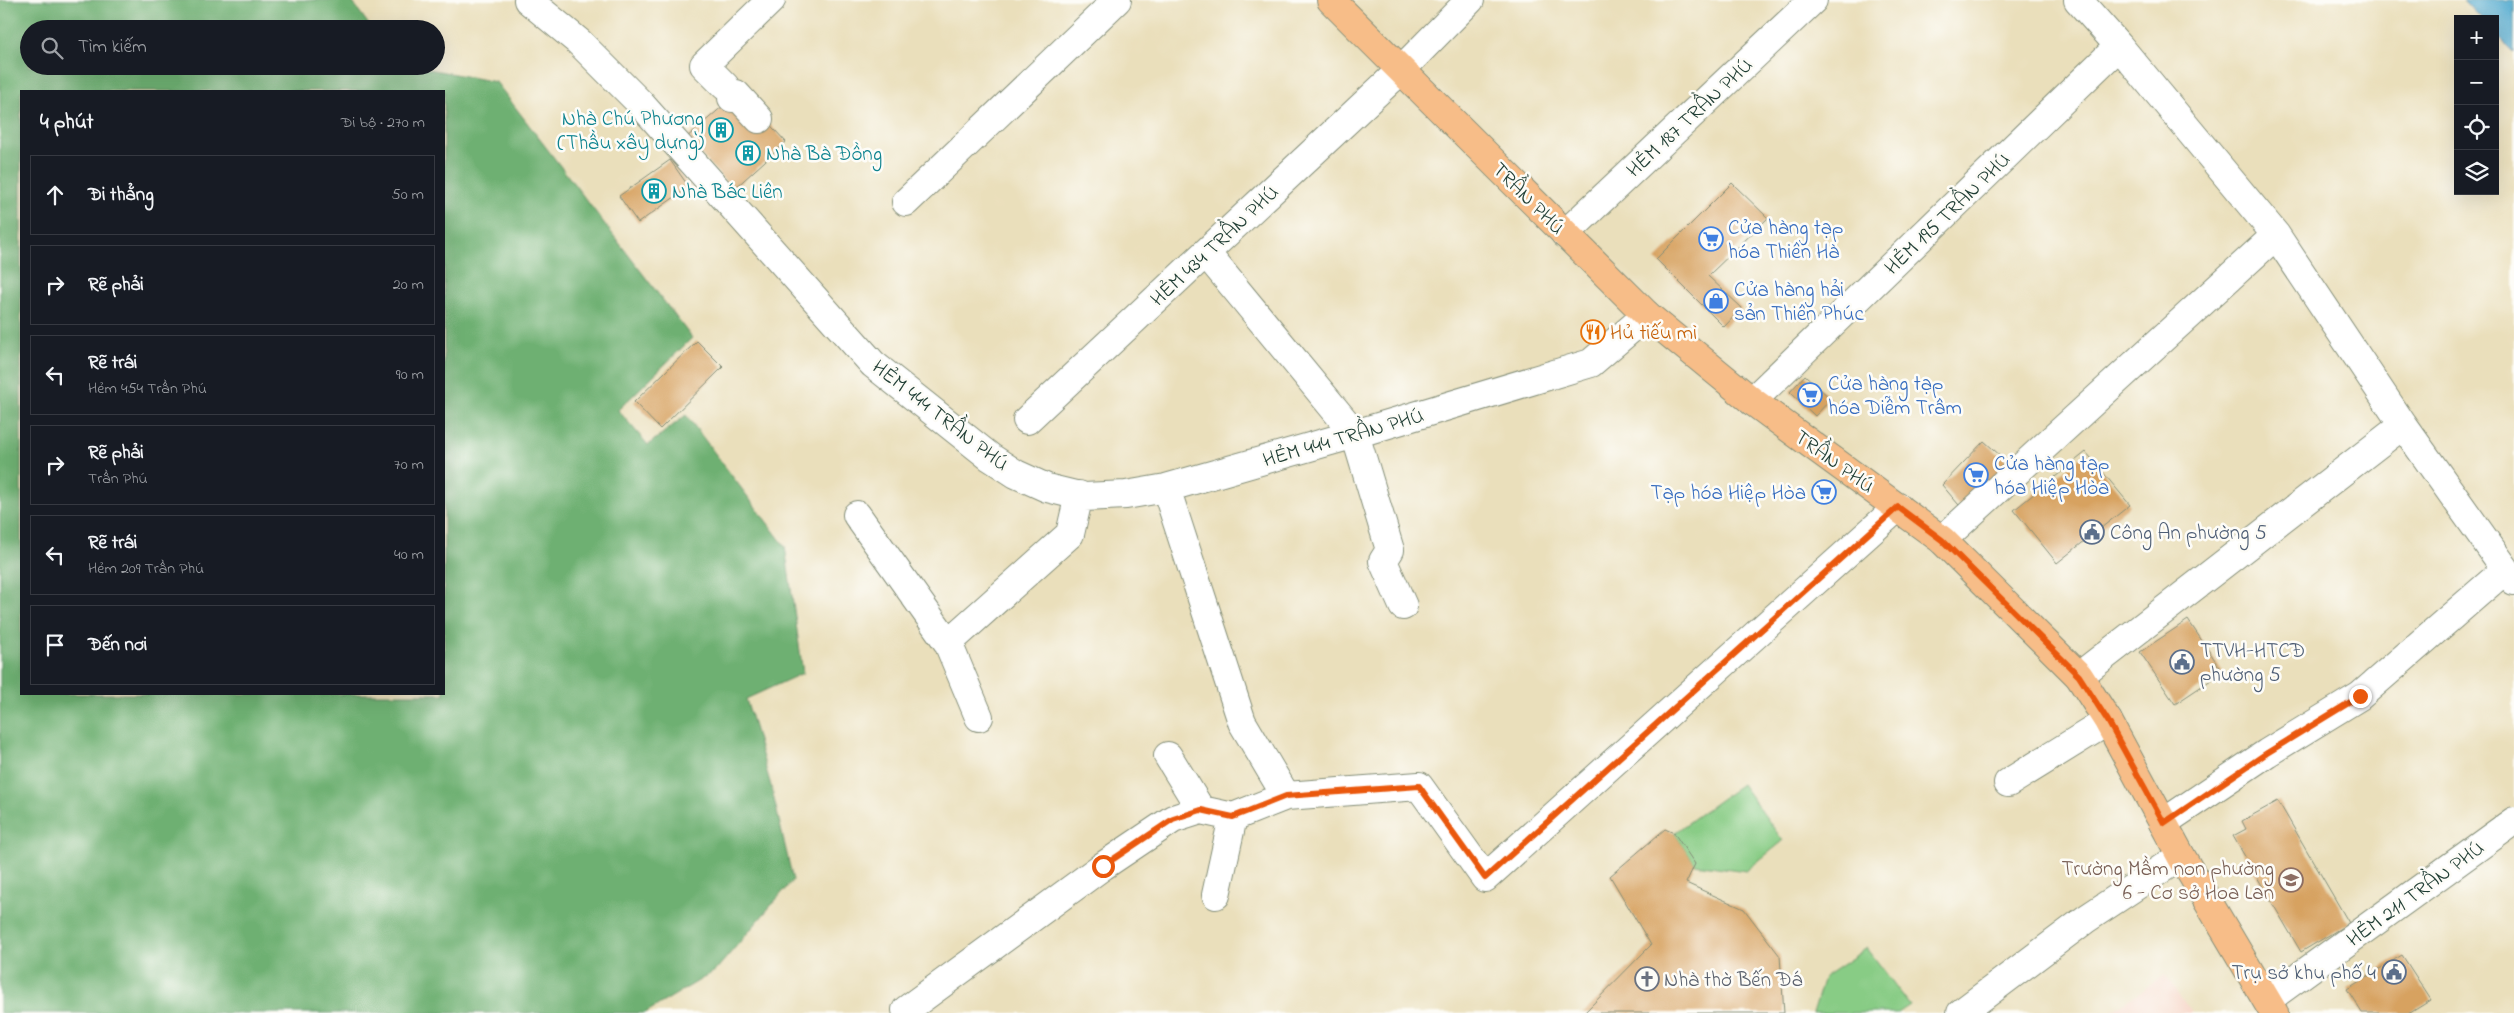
<!DOCTYPE html>
<html lang="vi">
<meta charset="utf-8">
<style>
body{margin:0;font-family:"Indie Flower",sans-serif;background:#242831;color:#f1f3f6}
.controls{position:absolute;right:15px;top:15px;display:grid;overflow:hidden;border-radius:0px;box-shadow:0 5px 20px #0002}
.controls button{width:45px;height:45px;display:grid;place-items:center;padding:0;border:0;border-bottom:1px solid #363941;background:#171b24;color:#f1f3f6;font:25px sans-serif}
.stop{position:absolute;width:15px;height:15px;margin:-11px;border:4px solid #ea580c;border-radius:50%;background:#fff}
.stop.end{background:#ea580c;border-color:#fff;box-shadow:0 1px 5px #0008}
.list{margin:0;padding:0;list-style:none}
h2{display:flex;justify-content:space-between;align-items:center;height:65px;margin:0;padding:0 20px;font-size:21px}
h2 small{font-size:16px;font-weight:400;color:#9ea1a6}
.list li{display:grid;grid-template-columns:32px 1fr auto;gap:15px;align-items:center;box-sizing:border-box;height:80px;margin:0 10px 10px;padding:0 10px;border:1px solid #363941;border-radius:0px}
.list b{display:block;font-size:19px;white-space:nowrap}
.list p{margin:0;font-size:16px;white-space:nowrap;color:#9ea1a6}
.list em{font-size:16px;font-style:normal;color:#9ea1a6}
.icon{flex:none;width:28px;height:28px;fill:none;stroke:currentColor;stroke-width:2;stroke-linecap:round;stroke-linejoin:round}
.map{position:relative;flex:none;width:2514px;height:1013px;overflow:hidden}
.search{position:absolute;background:#171b24;box-shadow:0 5px 20px #0002;left:20px;top:20px;width:425px;height:55px;display:flex;align-items:center;gap:12px;box-sizing:border-box;padding:0 18px;border-radius:28px;color:#9ea1a6;font-size:19px}
.panel{position:absolute;background:#171b24;box-shadow:0 5px 20px #0002;left:20px;top:90px;width:425px;height:605px;border-radius:0px}
.map>svg:first-child{display:block}
.built{fill:#f6d2c3}
.green{fill:#88cc85;stroke:#54845c}
.forest{fill:#6eb072;stroke:#467653;fill-rule:evenodd}
.water{fill:#52abd0;stroke:#387482}
.building{fill:#d7a260}
.lines{fill:none;stroke-linecap:round;stroke-linejoin:round}
.minor-casing{stroke:#848e78;stroke-width:30}
.major-casing{stroke:#848e78;stroke-width:30}
.minor{stroke:#fff;stroke-width:28}
.major{stroke:#f7bd88;stroke-width:28}
.route{stroke:#ea580c;stroke-width:6}
.labels{text-anchor:middle;stroke-width:5;stroke-linejoin:round;paint-order:stroke}
.street-label{font-size:21px;fill:#1f3d34;stroke:#fdfcf7}
.culture-label{font-size:21px;fill:#0d838f;stroke:#fdfcf7;text-anchor:start}
.shop-label{font-size:21px;fill:#366cbe;stroke:#fdfcf7;text-anchor:start}
.food-label{font-size:21px;fill:#c56008;stroke:#fdfcf7;text-anchor:start}
.service-label{font-size:21px;fill:#4e5e75;stroke:#fdfcf7;text-anchor:start}
.education-label{font-size:21px;fill:#785e54;stroke:#fdfcf7;text-anchor:end}
.worship-label{font-size:21px;fill:#5b616d;stroke:#fdfcf7;text-anchor:start}
</style>
<div class="map">
<svg width="2514" height="1013" viewBox="0 0 2514 1013">
<rect width="100%" height="100%" fill="#fdfcf7"/>
<filter id="ink" filterUnits="userSpaceOnUse"><feTurbulence type="fractalNoise" baseFrequency=".02" numOctaves="2"/><feDisplacementMap in="SourceGraphic" scale="10" xChannelSelector="R" yChannelSelector="G"/><feConvolveMatrix kernelMatrix="1 2 1 2 8 2 1 2 1" color-interpolation-filters="sRGB"/></filter>
<filter id="wash" filterUnits="userSpaceOnUse"><feTurbulence type="fractalNoise" baseFrequency=".0096" numOctaves="4" result="noise"/><feDisplacementMap in="SourceGraphic" scale="20" xChannelSelector="R" yChannelSelector="G"/><feGaussianBlur stdDeviation="1.12" result="paint"/><feColorMatrix in="noise" values="0 0 0 0 0 0 0 0 0 0 0 0 0 0 0 0 0 1.4 0 .05"/><feComposite in="paint" operator="in"/></filter>
<g filter="url(#wash)">
<rect width="100%" height="100%" fill="#eadfbb"/>
<path class="built" d="M2165,975L2192,1013H2109Z"/>
<path class="green" d="M1742,784L1783,841L1746,871L1695,864L1674,833Z
M1867,948L1910,1005L1898,1013H1813L1824,977Z"/>
<path class="forest" d="M0,0H351L372,29H29V66H413L496,82L692,338L618,410L648,445L686,415L785,546L803,673L746,699L771,786L793,880L715,971L645,1013H0ZM21,91H444V694H21Z"/>
<path class="water" d="M2464,0H2514V52L2495,33V19H2482Z"/>
<g id="blocks">
<path class="building" d="M732,98L762,116L786,142L733,190L686,138Z
M670,160L689,187L638,223L619,196Z
M1732,183L1768,218L1708,276L1742,308L1724,327L1656,259Z
M697,341L723,367L660,429L634,402Z
M1805,375L1831,399L1815,416L1790,392Z
M1984,441L2011,465L1964,511L1942,485Z
M2086,452L2130,505L2057,563L2014,510Z
M2188,620L2223,672L2175,704L2140,652Z
M2278,801L2349,923L2301,952L2233,836L2246,829L2242,821Z
M1665,829L1674,833L1695,864L1686,883L1744,909L1780,956L1784,1013H1584L1651,945L1610,876Z
M2402,955L2431,1000L2410,1013H2362L2347,989Z"/>
</g>
</g>
<g filter="url(#ink)">
<use href="#blocks" fill-opacity="0" stroke="#848e78" stroke-width="1"/>
<g class="lines">
<g class="minor-casing">
<path id="minor" d="M528,0L579,42L640,103L873,364L990,457L1016,474L1047,488L1084,497L1126,495L1166,488L1355,434L1591,363L1647,315
M2078,0L2119,46L2276,235L2403,425L2514,581
M725,86L704,65L771,0
M732,98L736,94L759,119
M906,202L1117,0
M1565,234L1813,0
M1206,253L1355,434L1390,550L1383,561L1403,606
M1752,401L2119,46
M1027,420L1402,69L1470,0
M1166,488L1242,722L1286,796L1419,786L1485,878L1898,507
M857,515L948,643L979,717
M1942,540L2276,235
M948,643L1070,534L1079,495
M2079,676L2403,425
M1168,756L1201,810
M2008,783L2108,721
M2163,823L2267,753L2360,696L2505,570
M1216,895L1233,817
M2267,1000L2514,821
M907,1013L906,1010L1103,866L1173,819L1201,810L1233,817L1286,796
M1961,1013L2086,919L2181,856"/>
</g>
<g class="major-casing">
<path id="major" d="M1331,0L1647,315L1752,401L1942,540L2079,676L2108,721L2181,856L2274,1013"/>
</g>
<use href="#minor" class="minor"/>
<use href="#major" class="major"/>
</g>
</g>
<g class="lines" filter="url(#ink)">
<path class="route" d="M1103,866L1173,819L1201,810L1233,817L1286,796L1419,786L1485,878L1898,507L1942,540L2079,676L2108,721L2164,823L2267,753L2360,696"/>
</g>
<defs>
<g id="building-ring" transform="scale(1.25)"><circle r="9.5" fill="#fdfcf7" stroke="#0f9aa8" stroke-width="1.5"/><path d="M-4-6H4V6H1V3H-1V6H-4ZM-2.5-4.3h1.7v1.8h-1.7ZM.8-4.3h1.7v1.8H.8ZM-2.5-1h1.7V.8h-1.7ZM.8-1h1.7V.8H.8Z" fill="#0f9aa8"/></g>
<g id="supermarket-ring" transform="scale(1.25)"><circle r="9.5" fill="#fdfcf7" stroke="#3f7fe0" stroke-width="1.5"/><path d="M-6-5.5h2.5l.6 2H6L4.5 2H-2.5L-4.4-4H-6ZM-1.5 3.2a1.3 1.3 0 1 0 .1 0ZM3 3.2a1.3 1.3 0 1 0 .1 0Z" fill="#3f7fe0"/></g>
<g id="shop-ring" transform="scale(1.25)"><circle r="9.5" fill="#fdfcf7" stroke="#3f7fe0" stroke-width="1.5"/><path d="M-5-2.5h2.3a2.7 3.5 0 0 1 5.4 0H5L5.5 6h-11ZM-1.5-2.5h3a1.5 2.3 0 0 0-3 0Z" fill="#3f7fe0"/></g>
<g id="restaurant-ring" transform="scale(1.25)"><circle r="9.5" fill="#fdfcf7" stroke="#e8710a" stroke-width="1.5"/><path d="M-5-6h1v4h1v-4h1v4h1v-4h1v5L-1.5 .5V6h-2V.5L-5-1ZM5-6V6H3V1.5H1.5Q1.5-4 5-6Z" fill="#e8710a"/></g>
<g id="civic-ring" transform="scale(1.25)"><circle r="9.5" fill="#fdfcf7" stroke="#5c6f8a" stroke-width="1.5"/><path d="M-.6-6.5H3V-4.5H.6V-3L4-1V1h2V6H-6V1h2V-1L-.6-3ZM-1.2 2.5V6h2.4V2.5Z" fill="#5c6f8a"/></g>
<g id="school-ring" transform="scale(1.25)"><circle r="9.5" fill="#fdfcf7" stroke="#8d6e63" stroke-width="1.5"/><path d="M0-5L7-2L0 1L-7-2ZM-4 1L0 2.5L4 1V4Q0 6-4 4Z" fill="#8d6e63"/></g>
<g id="church-ring" transform="scale(1.25)"><circle r="9.5" fill="#fdfcf7" stroke="#6b7280" stroke-width="1.5"/><path d="M-1.2-6h2.4v3.5h3.3v2.4h-3.3V6h-2.4V-.1h-3.3v-2.4h3.3Z" fill="#6b7280"/></g>
</defs>
<g fill-rule="evenodd">
<use href="#building-ring" x="721" y="130"/>
<use href="#building-ring" x="748" y="153"/>
<use href="#building-ring" x="654" y="191"/>
<use href="#supermarket-ring" x="1711" y="239"/>
<use href="#shop-ring" x="1716" y="301"/>
<use href="#restaurant-ring" x="1593" y="332"/>
<use href="#supermarket-ring" x="1810" y="395"/>
<use href="#supermarket-ring" x="1976" y="475"/>
<use href="#supermarket-ring" x="1824" y="492"/>
<use href="#civic-ring" x="2092" y="532"/>
<use href="#civic-ring" x="2182" y="662"/>
<use href="#school-ring" x="2291" y="880"/>
<use href="#civic-ring" x="2394" y="972"/>
<use href="#church-ring" x="1647" y="979"/>
</g>
<g class="labels">
<g class="street-label">
<text transform="translate(1689 117) rotate(-43)" y="7">HẺM 187 TRẦN PHÚ</text>
<text transform="translate(1529 198) rotate(45)" y="7">TRẦN PHÚ</text>
<text transform="translate(1947 213) rotate(-44)" y="7">HẺM 195 TRẦN PHÚ</text>
<text transform="translate(1214 245) rotate(-43)" y="7">HẺM 434 TRẦN PHÚ</text>
<text transform="translate(941 415) rotate(38)" y="7">HẺM 444 TRẦN PHÚ</text>
<text transform="translate(1343 437) rotate(-16)" y="7">HẺM 444 TRẦN PHÚ</text>
<text transform="translate(1835 461) rotate(36)" y="7">TRẦN PHÚ</text>
<text transform="translate(2415 893) rotate(-36)" y="7">HẺM 211 TRẦN PHÚ</text>
</g>
<g class="culture-label">
<text x="704" y="125" text-anchor="end">Nhà Chú Phương<tspan x="704" dy="24">(Thầu xây dựng)</tspan></text>
<text x="766" y="160">Nhà Bà Đồng</text>
<text x="672" y="198">Nhà Bác Liên</text>
</g>
<g class="shop-label">
<text x="1728" y="234">Cửa hàng tạp<tspan x="1728" dy="24">hóa Thiên Hà</tspan></text>
<text x="1734" y="296">Cửa hàng hải<tspan x="1734" dy="24">sản Thiên Phúc</tspan></text>
<text x="1828" y="390">Cửa hàng tạp<tspan x="1828" dy="24">hóa Diễm Trâm</tspan></text>
<text x="1994" y="470">Cửa hàng tạp<tspan x="1994" dy="24">hóa Hiệp Hòa</tspan></text>
<text x="1806" y="499" text-anchor="end">Tạp hóa Hiệp Hòa</text>
</g>
<g class="food-label">
<text x="1610" y="339">Hủ tiếu mì</text>
</g>
<g class="service-label">
<text x="2110" y="539">Công An phường 5</text>
<text x="2200" y="657">TTVH-HTCĐ<tspan x="2200" dy="24">phường 5</tspan></text>
<text x="2376" y="979" text-anchor="end">Trụ sở khu phố 4</text>
</g>
<g class="education-label">
<text x="2274" y="875">Trường Mầm non phường<tspan x="2274" dy="24">6 - Cơ sở Hoa Lan</tspan></text>
</g>
<g class="worship-label">
<text x="1664" y="986">Nhà thờ Bến Đá</text>
</g>
</g>
</svg>
<div class="controls">
<button>+</button>
<button>−</button>
<button><svg class="icon" aria-label="locate" viewBox="0 0 24 24"><circle cx="12" cy="12" r="6"/><path d="M12 2v4M12 18v4M2 12h4M18 12h4"/></svg></button>
<button><svg class="icon" aria-label="layers" viewBox="0 0 24 24"><path d="M12 4l9 5-9 5-9-5zM3 14l9 5 9-5"/></svg></button>
</div>
<div class="stop" style="left:1103px;top:866px"></div>
<div class="stop end" style="left:2360px;top:696px"></div>
<div class="search"><svg class="icon" aria-label="search" viewBox="0 0 24 24"><circle cx="10" cy="10" r="6"/><path d="M15 15l6 6"/></svg>Tìm kiếm</div>
<section class="panel">
<h2>4 phút<small>Đi bộ · 270 m</small></h2>
<ul class="list">
<li><svg class="icon" aria-label="ahead" viewBox="0 0 24 24"><path d="M12 20V5M6 11l6-6 6 6"/></svg><div><b>Đi thẳng</b></div><em>50 m</em></li>
<li><svg class="icon" aria-label="right" viewBox="0 0 24 24"><path d="M7 20v-9h11M14 6l5 5-5 5"/></svg><div><b>Rẽ phải</b></div><em>20 m</em></li>
<li><svg class="icon" aria-label="left" viewBox="0 0 24 24"><path d="M17 20v-9H6M10 6l-5 5 5 5"/></svg><div><b>Rẽ trái</b><p>Hẻm 454 Trần Phú</p></div><em>90 m</em></li>
<li><svg class="icon" aria-label="right" viewBox="0 0 24 24"><path d="M7 20v-9h11M14 6l5 5-5 5"/></svg><div><b>Rẽ phải</b><p>Trần Phú</p></div><em>70 m</em></li>
<li><svg class="icon" aria-label="left" viewBox="0 0 24 24"><path d="M17 20v-9H6M10 6l-5 5 5 5"/></svg><div><b>Rẽ trái</b><p>Hẻm 209 Trần Phú</p></div><em>40 m</em></li>
<li><svg class="icon" aria-label="arrive" viewBox="0 0 24 24"><path d="M6 21V4h12l-3 4 3 4H6"/></svg><div><b>Đến nơi</b></div></li>
</ul>
</section>
</div>
